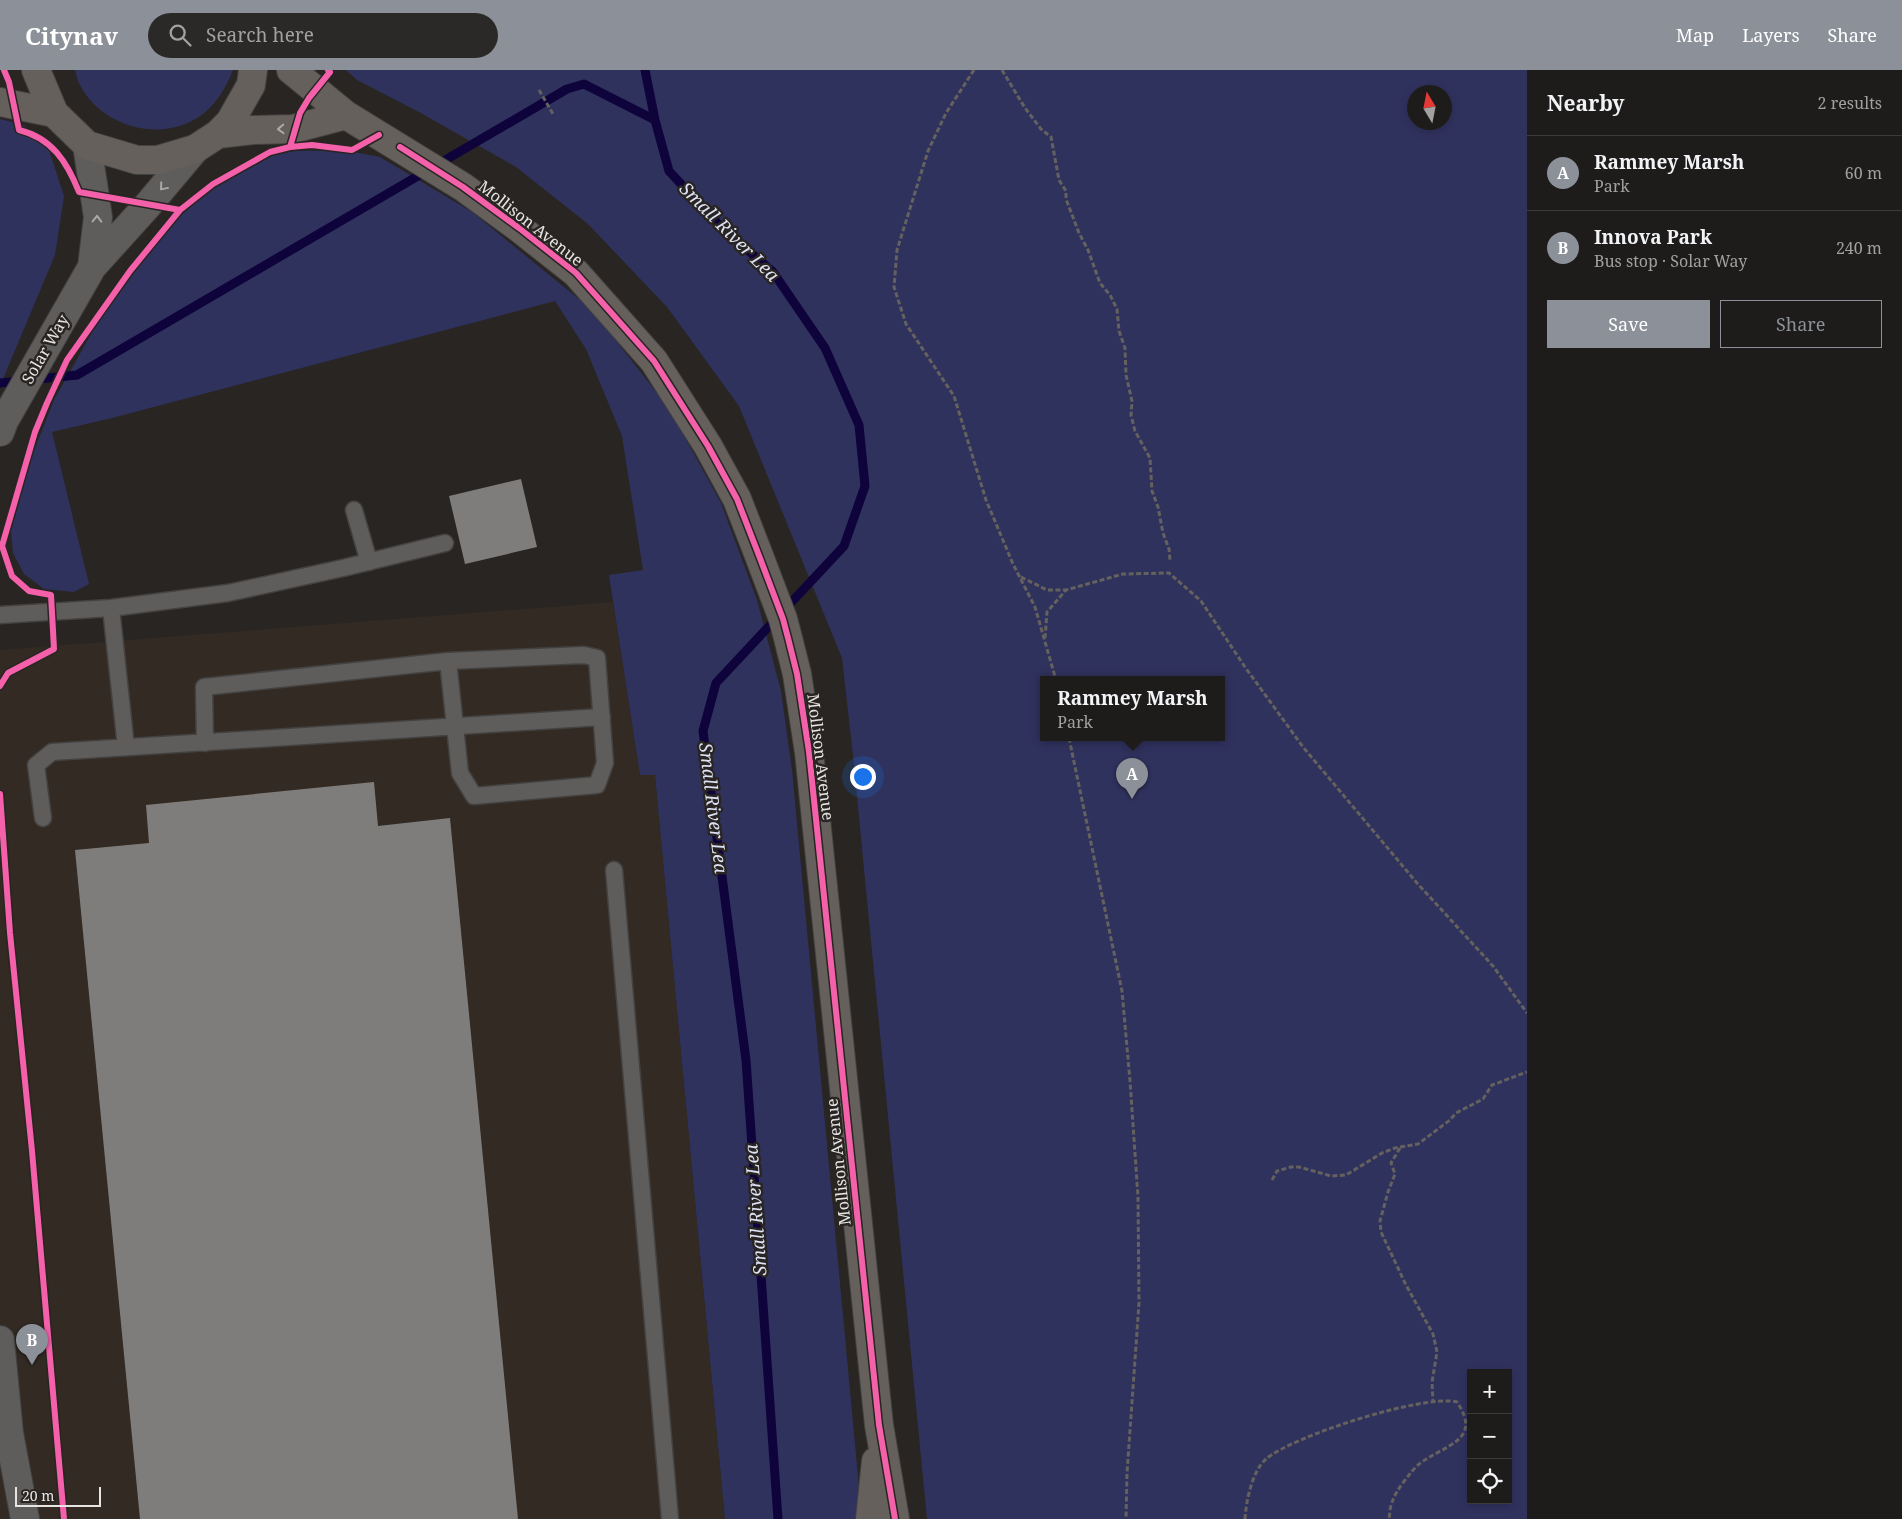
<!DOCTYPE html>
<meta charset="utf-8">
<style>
body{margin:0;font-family:"Noto Serif",serif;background:#2b2927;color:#f1f3f6}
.controls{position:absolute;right:15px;bottom:15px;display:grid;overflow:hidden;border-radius:0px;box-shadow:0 2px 8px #0003}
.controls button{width:45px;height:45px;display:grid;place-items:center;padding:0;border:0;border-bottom:1px solid #3c3a39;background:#1e1c1a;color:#f1f3f6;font:25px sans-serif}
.compass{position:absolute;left:1407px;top:15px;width:45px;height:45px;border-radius:50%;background:#1e1c1a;box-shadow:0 2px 8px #0003;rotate:350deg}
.scale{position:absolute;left:15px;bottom:12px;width:86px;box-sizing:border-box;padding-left:5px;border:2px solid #e7e5e3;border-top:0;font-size:14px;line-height:18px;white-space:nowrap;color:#e7e5e3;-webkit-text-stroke:4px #292522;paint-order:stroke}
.you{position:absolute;left:862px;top:706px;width:18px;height:18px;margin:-12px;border:4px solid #fff;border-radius:50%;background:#1a73e8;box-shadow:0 0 0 8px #1a73e833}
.badge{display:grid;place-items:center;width:32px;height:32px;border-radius:50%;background:#8c9099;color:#fff;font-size:16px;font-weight:700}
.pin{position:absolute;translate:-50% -41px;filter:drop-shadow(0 1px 2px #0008)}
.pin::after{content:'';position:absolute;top:26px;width:18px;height:15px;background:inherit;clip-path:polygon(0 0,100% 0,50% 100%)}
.popup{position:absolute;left:1040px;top:606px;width:185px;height:65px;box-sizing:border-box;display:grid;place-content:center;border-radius:0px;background:#1e1c1a;filter:drop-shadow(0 1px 4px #0005);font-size:16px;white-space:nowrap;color:#a1a1a2}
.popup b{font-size:19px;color:#f1f3f6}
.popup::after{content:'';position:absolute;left:50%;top:100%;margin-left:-10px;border:10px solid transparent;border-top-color:#1e1c1a}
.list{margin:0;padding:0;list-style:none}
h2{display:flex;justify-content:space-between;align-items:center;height:65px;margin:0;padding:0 20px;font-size:21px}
h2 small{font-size:16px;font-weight:400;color:#a1a1a2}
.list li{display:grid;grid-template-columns:32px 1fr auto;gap:15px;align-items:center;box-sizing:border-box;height:75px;padding:0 20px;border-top:1px solid #3c3a39}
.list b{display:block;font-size:19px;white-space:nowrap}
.list p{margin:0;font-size:16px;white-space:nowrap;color:#a1a1a2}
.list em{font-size:16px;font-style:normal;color:#a1a1a2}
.actions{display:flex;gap:10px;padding:15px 20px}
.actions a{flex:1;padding:11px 0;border:1px solid #8c9099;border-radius:0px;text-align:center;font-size:18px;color:#8c9099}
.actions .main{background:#8c9099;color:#fff}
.icon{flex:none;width:28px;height:28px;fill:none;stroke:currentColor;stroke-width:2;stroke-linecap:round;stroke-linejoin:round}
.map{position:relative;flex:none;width:1527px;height:1449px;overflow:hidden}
header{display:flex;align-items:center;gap:30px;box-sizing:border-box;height:70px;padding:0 25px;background:#8c9099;color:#fff}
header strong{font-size:24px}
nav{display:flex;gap:28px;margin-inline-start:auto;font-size:18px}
.search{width:350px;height:45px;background:#2b2927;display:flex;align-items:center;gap:12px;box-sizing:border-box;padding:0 18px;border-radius:28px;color:#a1a1a2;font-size:19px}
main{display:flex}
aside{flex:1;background:#1e1c1a}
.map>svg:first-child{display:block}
.built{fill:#322a23}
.green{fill:#30325e;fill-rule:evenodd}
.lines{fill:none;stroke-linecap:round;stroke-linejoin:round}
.stream{stroke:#0f033c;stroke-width:9}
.building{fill:#7f7d7c}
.lane-casing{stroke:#444240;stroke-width:19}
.street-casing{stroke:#444240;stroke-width:30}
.primary-casing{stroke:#444240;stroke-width:30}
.path{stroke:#64615f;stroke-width:3;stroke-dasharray:5 2.5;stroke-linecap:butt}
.lane{stroke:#5f5d5c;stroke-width:16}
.street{stroke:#5f5d5c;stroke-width:28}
.primary{stroke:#65605c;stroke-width:28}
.cycleway-casing{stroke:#292522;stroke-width:9}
.cycleway{stroke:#f560ab;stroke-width:6}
.oneway{stroke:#aca9a6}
.oneway2{stroke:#aaa8a6}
.labels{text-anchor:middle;stroke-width:5;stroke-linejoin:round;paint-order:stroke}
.street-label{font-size:16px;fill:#e7e5e3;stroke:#292522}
.water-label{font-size:18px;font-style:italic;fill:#dee2f6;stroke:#292522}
</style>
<header>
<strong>Citynav</strong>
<div class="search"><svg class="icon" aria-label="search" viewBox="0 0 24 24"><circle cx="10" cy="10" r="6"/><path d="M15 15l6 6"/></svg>Search here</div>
<nav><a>Map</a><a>Layers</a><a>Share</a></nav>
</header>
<main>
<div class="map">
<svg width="1527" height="1449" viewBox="0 0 1527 1449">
<rect width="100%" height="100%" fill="#282523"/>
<path class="built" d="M613,532L640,705H655L725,1449H0V580Z"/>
<path class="green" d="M75,0H233C226,17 218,32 203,44C164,74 102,58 80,15C77,11 77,5 75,0Z
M346,0H1527V1449H927L853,685L842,588L739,336L667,237L588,154L516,97L419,42L357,10ZM1414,22H1444V52H1414ZM1043,610H1221V668H1043ZM1471,1303H1508V1430H1471Z
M0,49L23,55L47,74L64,126L55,185L0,316Z
M343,80L380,87L472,142L591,239L668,337L721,433L757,530L781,621L792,700L862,1449H725L655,705H640L609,505L643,500L622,366L586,279L555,231L112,348L52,362L89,514L74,522L44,519L24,504L13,483L11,461L30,391L54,330L95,257L165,160L220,110L253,90L295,81Z"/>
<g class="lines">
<path class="stream" d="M645,0L655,50L669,101L721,157L773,202L825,278L859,355L865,416L844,476L716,613L703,661L746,990L778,1449
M0,313L77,305L567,19L584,14L655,50"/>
</g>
<path class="building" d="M521,409L537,477L465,494L449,426Z
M374,712L378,756L450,748L518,1449H140L75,780L149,773L146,735Z"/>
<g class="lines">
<g class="lane-casing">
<path id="lane" d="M354,440L369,492
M111,538L126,677
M0,545L111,538L228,523L343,498L445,473
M205,673L204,617L448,591L584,585L597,588L605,693L597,715L474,726L460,703L448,591
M43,748L36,695L52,682L602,647
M614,800L670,1449"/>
</g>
<g class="street-casing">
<path id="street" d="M87,75L98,147L92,197
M0,362L4,351L92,197L148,135L195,79
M0,1270L9,1363L25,1449"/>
</g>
<g class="primary-casing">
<path id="primary" d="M36,0L54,43L87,75L137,90H158L195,79L218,64L230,52L251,15L253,0
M291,0L346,45L463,117L519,158L576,203L654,291L708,376L737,429L758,483L783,549L788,568L797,604L809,682L879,1355L895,1449
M0,32L54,43
M218,64L253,60L293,59L346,45
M870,1449L876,1391"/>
</g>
<path class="path" d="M974,0L946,43L928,81L897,180L894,217L906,254L954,326L986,430L1013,494L1035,537L1056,610
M1002,0L1025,38L1041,59L1051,67L1059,110L1066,121V129L1079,163L1088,180L1100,213L1110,225L1117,239L1119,261L1125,278L1126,305L1132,331L1131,345L1135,361L1150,388L1152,421L1158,437L1163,463L1169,479L1170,490
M539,20L553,44
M1021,507L1047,520H1066
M1045,568L1047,542L1066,520L1123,504L1169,503L1201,531L1245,597L1303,677L1417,813L1493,896L1527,943
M1069,668L1122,921L1130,1011L1138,1127L1139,1233L1127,1403L1126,1449
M1400,1078L1391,1093L1395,1104L1388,1122L1380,1151L1381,1162L1406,1215L1433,1264L1437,1282L1432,1312L1433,1332
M1272,1110L1277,1101L1291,1097H1299L1331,1106L1346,1105L1382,1083L1395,1078L1418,1074L1450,1050L1456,1043L1483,1029L1492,1015L1527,1002
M1245,1449C1246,1432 1252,1401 1266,1389C1293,1366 1423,1324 1457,1332C1484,1372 1442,1375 1418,1395C1412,1400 1395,1422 1393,1430C1390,1435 1390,1443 1389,1449"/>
<use href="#lane" class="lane"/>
<use href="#street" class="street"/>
<use href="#primary" class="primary"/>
<g class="cycleway-casing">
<path id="cycleway" d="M4,0L9,12L19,60C52,68 67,92 79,122L180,140
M290,77L300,43L309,28L330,2L328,0
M400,77L463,117L519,158L576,203L654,291L708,376L737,429L758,483L783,549L788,568L797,604L809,682L879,1355L895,1449
M0,616L8,603L54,579L51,525L29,521L12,506L2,476L35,362L47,333L67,290L130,201L180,140L213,114L270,82L290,77L312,75L352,80L379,65
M0,724L10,863L32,1081L64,1449"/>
</g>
<use href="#cycleway" class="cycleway"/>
</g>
<defs><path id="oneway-chevron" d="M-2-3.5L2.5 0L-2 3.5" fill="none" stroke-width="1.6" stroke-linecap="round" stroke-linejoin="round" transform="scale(1.25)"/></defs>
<use class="oneway" href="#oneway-chevron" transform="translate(281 59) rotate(178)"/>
<g class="oneway2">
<use href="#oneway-chevron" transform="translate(163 117) rotate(130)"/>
<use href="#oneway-chevron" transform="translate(97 149) rotate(-89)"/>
</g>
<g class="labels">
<g class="street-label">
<text transform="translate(531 153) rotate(38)" y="6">Mollison Avenue</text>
<text transform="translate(45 279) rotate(-60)" y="6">Solar Way</text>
<text transform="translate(821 687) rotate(83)" y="6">Mollison Avenue</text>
<text transform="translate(838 1092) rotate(-96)" y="6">Mollison Avenue</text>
</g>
<g class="water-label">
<text transform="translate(729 162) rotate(45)" y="6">Small River Lea</text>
<text transform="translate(713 738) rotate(83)" y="6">Small River Lea</text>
<text transform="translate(756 1140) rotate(-94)" y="6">Small River Lea</text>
</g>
</g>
</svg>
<div class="controls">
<button>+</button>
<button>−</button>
<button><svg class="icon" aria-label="locate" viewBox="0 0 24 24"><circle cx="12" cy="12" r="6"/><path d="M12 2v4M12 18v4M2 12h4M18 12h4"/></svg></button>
</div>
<svg class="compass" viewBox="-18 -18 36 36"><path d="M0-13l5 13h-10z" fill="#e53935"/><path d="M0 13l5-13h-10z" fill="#a1a1a2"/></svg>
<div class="scale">20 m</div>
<div class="you"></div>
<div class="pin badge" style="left:1132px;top:729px">A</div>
<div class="popup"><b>Rammey Marsh</b>Park</div>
<div class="pin badge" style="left:32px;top:1295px">B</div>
</div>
<aside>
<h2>Nearby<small>2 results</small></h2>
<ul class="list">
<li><span class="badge">A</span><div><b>Rammey Marsh</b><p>Park</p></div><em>60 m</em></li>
<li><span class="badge">B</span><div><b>Innova Park</b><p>Bus stop · Solar Way</p></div><em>240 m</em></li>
</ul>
<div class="actions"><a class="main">Save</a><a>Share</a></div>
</aside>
</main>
